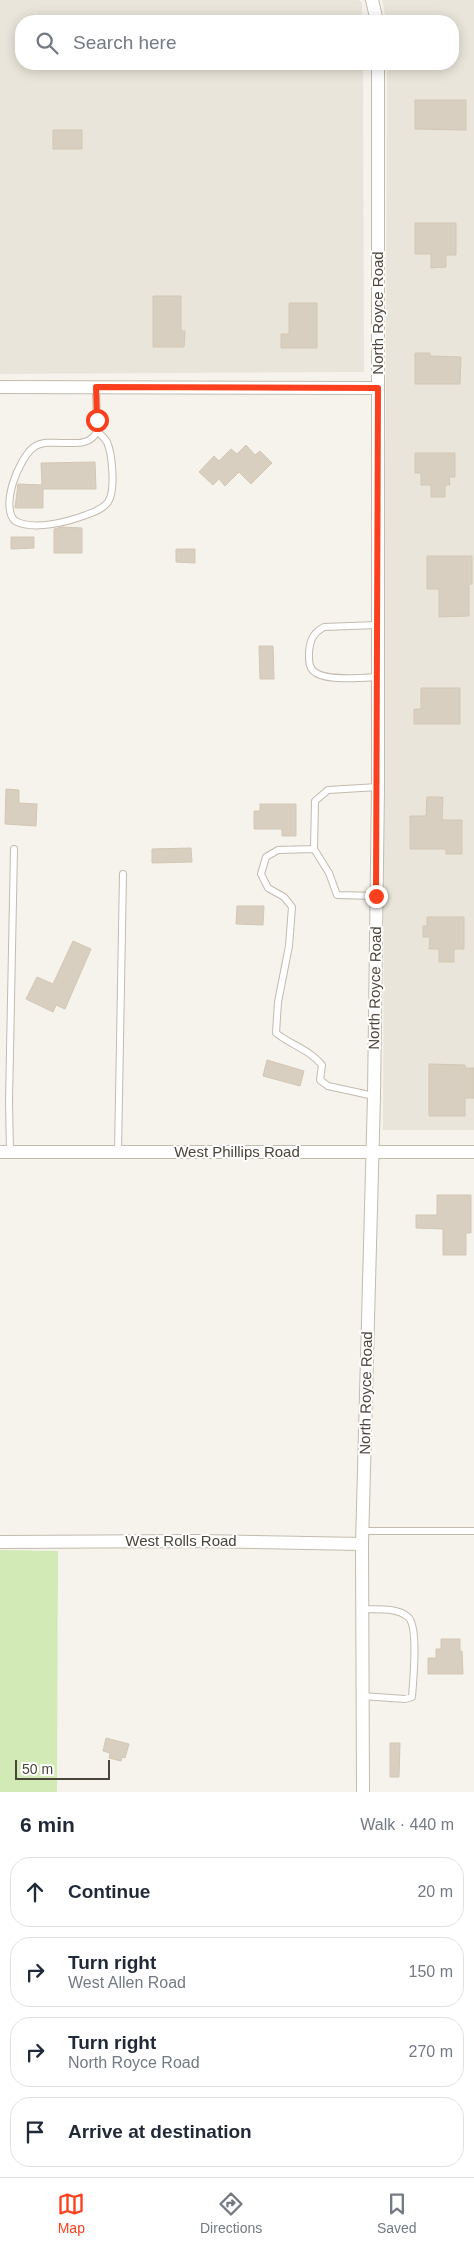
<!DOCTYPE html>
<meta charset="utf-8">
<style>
body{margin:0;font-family:Helvetica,sans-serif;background:#f2f2f3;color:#1f2937}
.scale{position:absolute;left:15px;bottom:12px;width:95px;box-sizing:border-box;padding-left:5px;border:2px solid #4b4439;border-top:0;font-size:14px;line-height:18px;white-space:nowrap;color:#4b4439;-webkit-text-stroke:4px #fff;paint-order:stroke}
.stop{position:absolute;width:15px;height:15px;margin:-11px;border:4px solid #fc3f1d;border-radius:50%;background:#fff}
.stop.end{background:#fc3f1d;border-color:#fff;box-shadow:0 1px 5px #0008}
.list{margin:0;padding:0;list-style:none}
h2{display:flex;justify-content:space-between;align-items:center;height:65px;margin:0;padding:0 20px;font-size:21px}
h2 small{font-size:16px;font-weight:400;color:#747a83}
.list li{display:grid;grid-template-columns:32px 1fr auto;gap:15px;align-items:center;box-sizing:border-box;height:70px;margin:0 10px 10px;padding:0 10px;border:1px solid #e0e1e3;border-radius:20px}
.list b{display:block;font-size:19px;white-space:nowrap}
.list p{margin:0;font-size:16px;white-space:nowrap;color:#747a83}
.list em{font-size:16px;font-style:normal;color:#747a83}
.icon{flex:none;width:28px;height:28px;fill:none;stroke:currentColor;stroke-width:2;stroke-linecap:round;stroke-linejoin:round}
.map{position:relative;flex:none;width:474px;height:1792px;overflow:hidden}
.search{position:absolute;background:#fff;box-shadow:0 2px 12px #0003;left:15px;right:15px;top:15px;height:55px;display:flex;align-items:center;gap:12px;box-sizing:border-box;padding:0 18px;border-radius:20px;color:#747a83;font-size:19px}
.sheet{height:385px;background:#fff}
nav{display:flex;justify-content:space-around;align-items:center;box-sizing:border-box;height:70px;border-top:1px solid #e0e1e3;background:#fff;font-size:14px;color:#747a83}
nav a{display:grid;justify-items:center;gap:2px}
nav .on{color:#fc3f1d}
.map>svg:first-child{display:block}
.residential{fill:#eae5da}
.green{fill:#d2eab5}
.building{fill:#d8cfc1;stroke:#d3c7b4}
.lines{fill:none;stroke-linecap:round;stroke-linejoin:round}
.lane-casing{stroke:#c2bbae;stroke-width:8}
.street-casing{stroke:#c2bbae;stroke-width:14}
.lane{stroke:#fff;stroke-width:6}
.street{stroke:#fff;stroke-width:12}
.route{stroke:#fc3f1d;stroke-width:6}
.labels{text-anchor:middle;stroke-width:4;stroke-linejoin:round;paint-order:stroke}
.street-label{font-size:15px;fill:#4b4439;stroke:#fff}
</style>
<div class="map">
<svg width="474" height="1792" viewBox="0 0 474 1792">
<rect width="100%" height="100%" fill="#f6f3ec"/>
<path class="residential" d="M0,0H359L362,3V21H21V64H363L364,372L0,374Z
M382,0H474V1130H383L387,64H453V21H386Z"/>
<path class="green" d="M0,1550L58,1551L57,1792H0Z"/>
<path class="building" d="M415,100H466V130L415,129Z
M53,130H82V149H53Z
M415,223H456V255H446V267L431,268V254H415Z
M153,296H181V331H185L184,347H153Z
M289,303H317V348H281V334H289Z
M415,353H430V356L461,357L460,384H415Z
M246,445L255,455L260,451L272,463L251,484L239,472L225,486L219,479L213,485L199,472L214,456L219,461L231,449L237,454Z
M415,453H455V477H449L450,485H445V497H431V485H421V473H415Z
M95,462L96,489H43V508H15L18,484L42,485L41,463Z
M62,527L82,528V553H54V529Z
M11,537H34V548L11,549Z
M176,549H195V563L176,562Z
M427,556H472V584H469V616L439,617V589H427Z
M259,646H273L274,679H260Z
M421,688H460V724H414V709H421Z
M6,789L19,790V803L37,804L36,826L5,824Z
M427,797H443L442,820H462V854H446V849H410V816H426Z
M260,804H296V836H282V829H254V811H260Z
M191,848L192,862L152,863V849Z
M237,906H264L263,925L236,924Z
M427,917H464V949H454V962H439V949H429L430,937H423V926H427Z
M73,941L91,949L65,1009L56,1005L53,1012L26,999L37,977L53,984Z
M267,1060L304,1071L300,1086L263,1076Z
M429,1064L465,1065V1068H474V1098H465V1116H429Z
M437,1195H471V1233H466V1255H443V1229L416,1228V1215H437Z
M441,1639H460V1651H462L463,1674H428V1658H436V1649H441Z
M106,1738L129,1744L125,1758L122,1757L121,1761L109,1758L110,1753L103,1751Z
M390,1743H400L399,1777H390Z"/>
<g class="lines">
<g class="lane-casing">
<path id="lane" d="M96,387L97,431C88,454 52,435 34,447C18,459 0,507 15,521C34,531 67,522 86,515C94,512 103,509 108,502C116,491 112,453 107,442C104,437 100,434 97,431
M377,625L324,627C313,633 310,640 309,652C309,660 308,668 316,673C329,681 362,678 378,677
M314,849L278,850L266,857L261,874L268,888L284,897L292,907L289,946L278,1002L276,1033C291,1045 310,1050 322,1065L320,1080L328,1086L374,1096
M376,896L337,895L329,873L314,849L315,801L328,790L378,787
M10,1152L9,1101L14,849
M118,1152L123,874
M362,1531H474
M362,1609C376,1610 397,1607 408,1617C419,1626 413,1682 412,1697L405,1699L362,1696"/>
</g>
<g class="street-casing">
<path id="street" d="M372,0L377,21
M0,387L378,388
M0,1152H474
M0,1542L198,1541L362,1544
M363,1792L362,1544L374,1096L378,787V64"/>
</g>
<use href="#lane" class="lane"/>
<use href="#street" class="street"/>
</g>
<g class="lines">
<path class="route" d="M97,420L96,387L378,388L376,896"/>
</g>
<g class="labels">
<g class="street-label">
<text transform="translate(378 313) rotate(-90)" y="5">North Royce Road</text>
<text transform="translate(375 988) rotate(-89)" y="5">North Royce Road</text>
<text x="237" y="1157">West Phillips Road</text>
<text transform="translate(366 1393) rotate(-89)" y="5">North Royce Road</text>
<text x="181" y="1546">West Rolls Road</text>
</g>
</g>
</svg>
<div class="scale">50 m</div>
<div class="stop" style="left:97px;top:420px"></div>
<div class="stop end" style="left:376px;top:896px"></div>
<div class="search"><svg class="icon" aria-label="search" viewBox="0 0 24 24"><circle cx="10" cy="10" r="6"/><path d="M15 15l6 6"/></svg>Search here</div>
</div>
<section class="sheet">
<h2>6 min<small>Walk · 440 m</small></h2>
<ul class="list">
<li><svg class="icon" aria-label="ahead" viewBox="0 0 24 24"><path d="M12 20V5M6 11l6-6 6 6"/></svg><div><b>Continue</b></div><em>20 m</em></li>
<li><svg class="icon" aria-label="right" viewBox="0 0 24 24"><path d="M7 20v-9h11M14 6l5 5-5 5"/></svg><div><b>Turn right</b><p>West Allen Road</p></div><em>150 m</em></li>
<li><svg class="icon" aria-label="right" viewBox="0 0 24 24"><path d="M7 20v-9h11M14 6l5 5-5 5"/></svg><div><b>Turn right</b><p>North Royce Road</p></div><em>270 m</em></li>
<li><svg class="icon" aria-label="arrive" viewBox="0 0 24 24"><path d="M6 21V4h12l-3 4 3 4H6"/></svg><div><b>Arrive at destination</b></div></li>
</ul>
</section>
<nav>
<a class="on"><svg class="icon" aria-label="map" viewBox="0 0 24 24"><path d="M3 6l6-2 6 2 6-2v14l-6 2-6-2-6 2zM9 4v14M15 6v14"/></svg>Map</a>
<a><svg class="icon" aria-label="directions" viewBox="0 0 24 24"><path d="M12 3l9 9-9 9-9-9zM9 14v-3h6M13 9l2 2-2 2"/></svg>Directions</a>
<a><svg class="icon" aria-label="saved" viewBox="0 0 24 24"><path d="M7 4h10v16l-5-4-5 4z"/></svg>Saved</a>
</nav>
